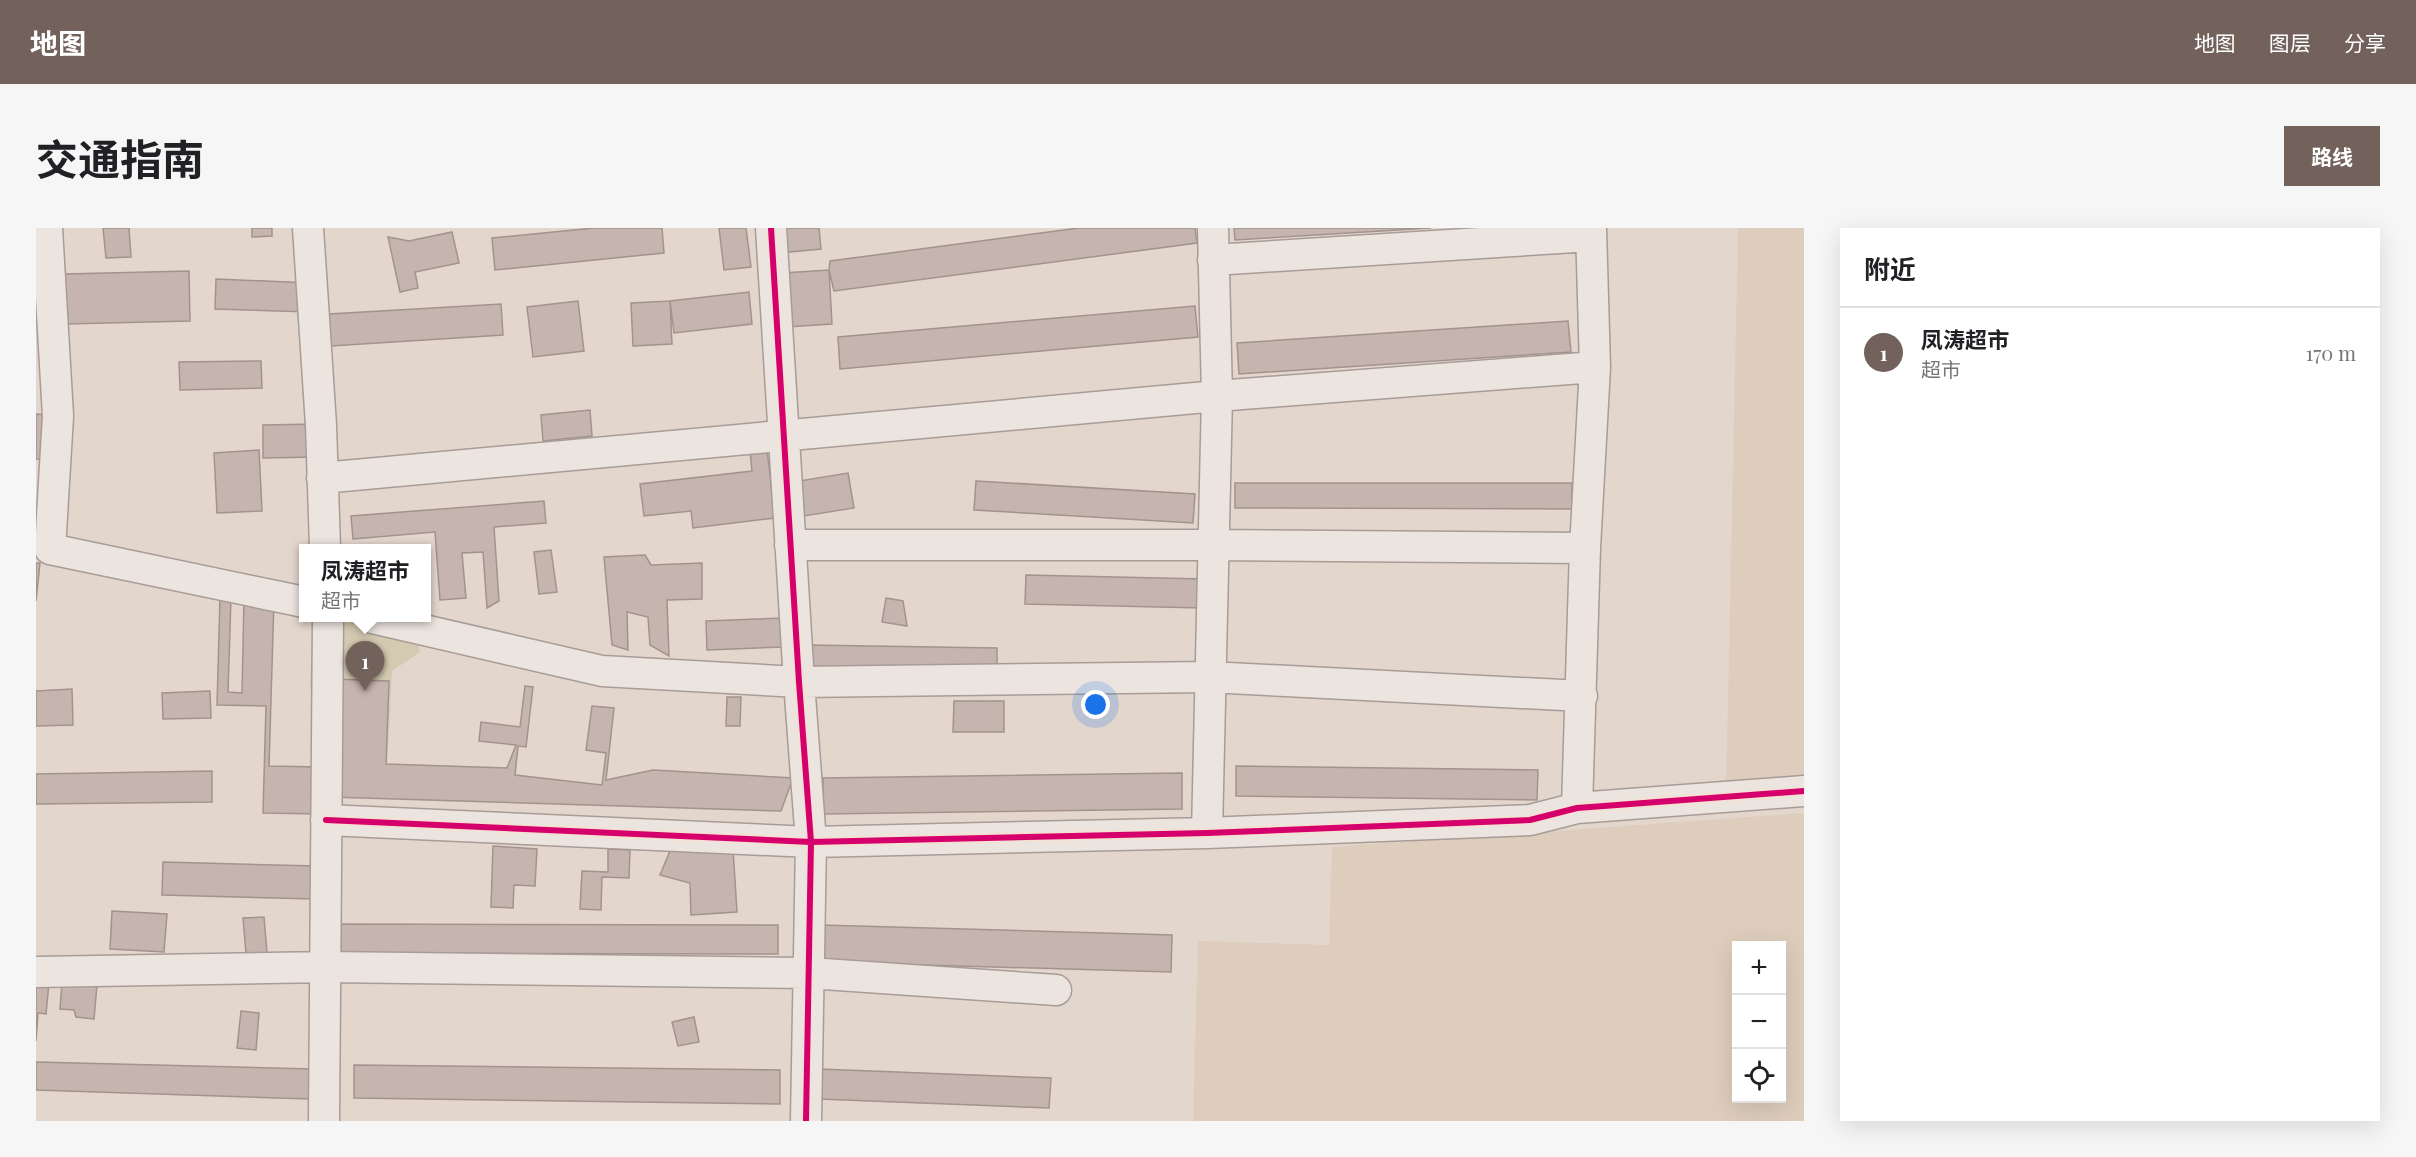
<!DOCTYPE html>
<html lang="zh">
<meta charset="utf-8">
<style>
body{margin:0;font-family:"Playfair Display","Noto Sans SC",serif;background:#f6f6f6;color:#202124}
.controls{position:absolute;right:18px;bottom:18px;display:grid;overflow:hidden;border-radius:0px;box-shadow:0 6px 24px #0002}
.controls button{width:54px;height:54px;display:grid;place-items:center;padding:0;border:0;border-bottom:2px solid #e0e0e0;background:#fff;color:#202124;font:30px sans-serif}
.you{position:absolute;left:1060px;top:477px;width:21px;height:21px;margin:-15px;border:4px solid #fff;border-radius:50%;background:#1a73e8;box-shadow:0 0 0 9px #1a73e833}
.badge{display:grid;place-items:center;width:39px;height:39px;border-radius:50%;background:#73625c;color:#fff;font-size:20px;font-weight:700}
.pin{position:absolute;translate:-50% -50px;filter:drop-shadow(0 2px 3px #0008)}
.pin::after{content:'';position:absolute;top:32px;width:21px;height:18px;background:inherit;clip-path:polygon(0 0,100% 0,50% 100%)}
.popup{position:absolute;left:263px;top:316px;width:132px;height:78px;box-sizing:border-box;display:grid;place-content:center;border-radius:0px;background:#fff;filter:drop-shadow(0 2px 4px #0005);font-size:20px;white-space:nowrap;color:#757577}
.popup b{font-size:22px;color:#202124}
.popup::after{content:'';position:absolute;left:50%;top:100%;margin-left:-12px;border:12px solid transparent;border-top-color:#fff}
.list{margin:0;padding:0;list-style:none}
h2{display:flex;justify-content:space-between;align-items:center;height:78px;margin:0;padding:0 24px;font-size:26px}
h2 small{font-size:20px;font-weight:400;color:#757577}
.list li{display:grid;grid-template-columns:39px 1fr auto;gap:18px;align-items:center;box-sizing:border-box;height:90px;padding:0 24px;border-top:2px solid #e0e0e0}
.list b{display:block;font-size:22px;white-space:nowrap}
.list p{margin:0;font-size:20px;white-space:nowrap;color:#757577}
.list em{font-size:20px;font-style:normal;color:#757577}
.icon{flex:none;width:33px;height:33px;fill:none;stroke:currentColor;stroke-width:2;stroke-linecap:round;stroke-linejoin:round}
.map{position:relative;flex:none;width:1768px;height:893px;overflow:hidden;border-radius:0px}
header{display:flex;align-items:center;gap:36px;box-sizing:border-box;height:84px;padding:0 30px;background:#73625c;color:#fff}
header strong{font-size:28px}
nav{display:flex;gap:33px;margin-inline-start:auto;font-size:21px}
.intro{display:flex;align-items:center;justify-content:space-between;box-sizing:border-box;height:144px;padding:0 36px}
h1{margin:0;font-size:42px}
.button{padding:15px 27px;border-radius:0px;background:#73625c;color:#fff;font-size:21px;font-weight:700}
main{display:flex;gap:36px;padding:0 36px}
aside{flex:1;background:#fff;border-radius:0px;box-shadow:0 6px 24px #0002}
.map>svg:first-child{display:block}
.farmland{fill:#decdbc;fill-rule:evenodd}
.green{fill:#d4cab1}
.building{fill:#c6b4af;stroke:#a3928d;stroke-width:1.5}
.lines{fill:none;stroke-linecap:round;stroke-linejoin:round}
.minor-casing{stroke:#a89c96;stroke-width:33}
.minor{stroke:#ebe4df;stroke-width:30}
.cycleway-casing{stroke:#f3e1d4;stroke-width:10}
.cycleway{stroke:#d6006c;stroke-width:6}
</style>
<header>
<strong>地图</strong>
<nav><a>地图</a><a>图层</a><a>分享</a></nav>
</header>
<div class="intro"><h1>交通指南</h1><a class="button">路线</a></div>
<main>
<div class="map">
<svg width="1768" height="893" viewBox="0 0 1768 893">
<rect width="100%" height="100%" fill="#e3d6cd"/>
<path class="farmland" d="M1702,0H1768V560L1690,568Z
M1768,585V893H1157L1162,713L1293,717L1296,619ZM1700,718H1746V870H1700Z"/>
<path class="green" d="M277,390H375L384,424L356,443L351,540L293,550L274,457Z"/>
<path class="building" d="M67,0H93L95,29L70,30Z
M216,0H236V8L216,9Z
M558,0H626L628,25L459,42L456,10Z
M683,0H710L715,39L688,42Z
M742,0H783L785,21L744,25Z
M1043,0H1159L1161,15L798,63L793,42L794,33Z
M1198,0H1395L1199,12Z
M416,4L423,35L379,44L382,60L364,64L352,9L373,13Z
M793,42L796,96L750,99L747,45Z
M153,43L154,93L30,96L29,46Z
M180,51L275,55L274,84L179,81Z
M713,64L716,96L638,105L634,73Z
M542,73L548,123L497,129L491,79Z
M634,73L636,116L597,118L595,75Z
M465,76L467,107L295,118L293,86Z
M1159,78L1162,109L804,141L802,109Z
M1532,93L1535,124L1203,146L1201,115Z
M225,133L226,160L144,162L143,134Z
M554,182L556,208L507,213L505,187Z
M0,186L22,188L18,232L0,231Z
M279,196L280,229L227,230V197Z
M731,221L739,290L657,300L655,283L608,288L604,256L716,243L714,223Z
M223,222L226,283L181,285L178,225Z
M812,245L818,280L768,288L763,253Z
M940,253L1159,266L1157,295L938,282Z
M1199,255H1536V281L1199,280Z
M508,273L510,295L458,299L463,373L451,380L447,324L426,325L430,370L404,372L399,304L317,311L315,288Z
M515,322L521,364L503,366L498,324Z
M609,327L615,337L666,335V371L631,372L633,428L614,417L612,389L591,384L592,422L576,417L568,329Z
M0,335H4L0,373Z
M990,347L1168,351L1167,380L989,376Z
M184,370H195L192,464L206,465L208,371L238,372L233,538L284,539L283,586L227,585L230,478L181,477Z
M850,370L867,373L871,398L846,394Z
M747,390L748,419L671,422L670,393Z
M772,417L961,420V445L772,442Z
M298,451L353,453L350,536L471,540L480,517L443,513L445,494L484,499L489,458L497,459L490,519L482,518L479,547L566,557L570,525L550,522L556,478L578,480L570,552L617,542L757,550L745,583L294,569Z
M36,461L37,497L0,498V463Z
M174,463L175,490L127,491L126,465Z
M691,469H705L704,498H690Z
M918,473H968V504H917Z
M1200,538L1502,542L1501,572L1200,568Z
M176,543V574L0,576V546Z
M1146,545V581L787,586V550Z
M457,618L501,621L499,658L478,657L477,680L455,679Z
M636,618L697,621L701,684L655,687L654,655L624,647Z
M572,621L594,622L593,650L566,649L565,682L544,681L546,643L572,644Z
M127,634L280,638L279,671L126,667Z
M76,683L131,686L128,724L74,721Z
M228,689L231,725L210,726L207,690Z
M302,696L742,697V726L302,725Z
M785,697L1136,707L1135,744L784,734Z
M0,754L13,755L10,786L2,785L0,813Z
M26,754L61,757L58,791L40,789L38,782L24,781Z
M205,783L223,785L220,822L201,820Z
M658,789L663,814L642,818L636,794Z
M0,834L276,841L274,871L0,862Z
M318,837L744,842V876L318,870Z
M784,841L1015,850L1013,880L783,871Z"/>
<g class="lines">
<g class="minor-casing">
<path id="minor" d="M11,0L22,188L14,321L268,374
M272,0L285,197L289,320
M1177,32L1555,8
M286,250L1181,168L1559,139
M754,317H1178L1549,320
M336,390L566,443L763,454L1173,449L1546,468
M1541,580L1549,320L1559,139L1555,0
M290,592L775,614L763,454L735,0
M1171,605L1181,168L1177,0
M0,744L289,739L773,745L1020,762
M288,893L292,390
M770,893L775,614L1171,605L1494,592L1541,580L1768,563"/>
</g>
<use href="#minor" class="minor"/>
<g class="cycleway-casing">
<path id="cycleway" d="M290,592L775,614L763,454L735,0
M770,893L775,614L1171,605L1494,592L1541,580L1768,563"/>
</g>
<use href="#cycleway" class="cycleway"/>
</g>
</svg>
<div class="controls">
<button>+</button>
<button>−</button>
<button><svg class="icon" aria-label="locate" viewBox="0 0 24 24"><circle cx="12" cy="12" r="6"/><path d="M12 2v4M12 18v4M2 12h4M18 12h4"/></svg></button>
</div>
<div class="you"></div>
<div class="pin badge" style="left:329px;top:463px">1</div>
<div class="popup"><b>凤涛超市</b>超市</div>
</div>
<aside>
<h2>附近<small></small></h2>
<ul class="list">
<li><span class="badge">1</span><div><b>凤涛超市</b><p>超市</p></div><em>170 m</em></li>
</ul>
</aside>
</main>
